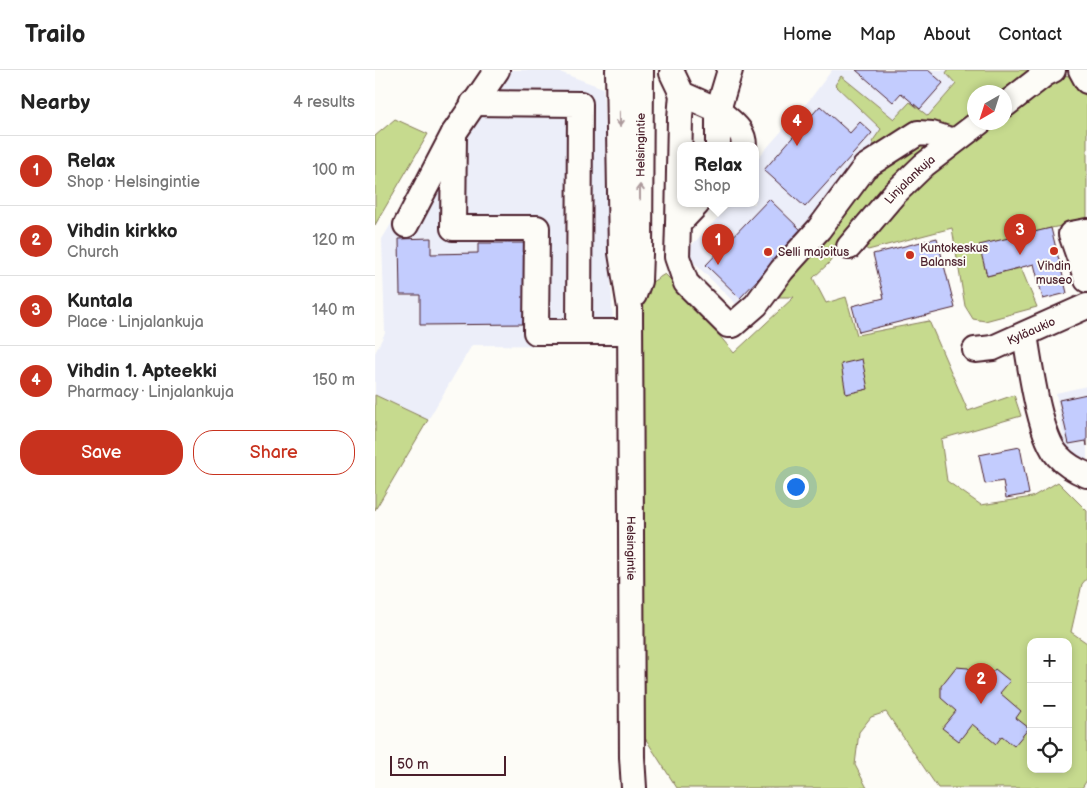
<!DOCTYPE html>
<meta charset="utf-8">
<style>
body{margin:0;font-family:"Balsamiq Sans",sans-serif;background:#f6f6f6;color:#222}
.controls{position:absolute;right:15px;bottom:15px;display:grid;overflow:hidden;border-radius:10px;box-shadow:0 2px 8px #0003}
.controls button{width:45px;height:45px;display:grid;place-items:center;padding:0;border:0;border-bottom:1px solid #e0e0e0;background:#fff;color:#222;font:25px sans-serif}
.compass{position:absolute;left:592px;top:15px;width:45px;height:45px;border-radius:50%;background:#fff;box-shadow:0 2px 8px #0003;rotate:219deg}
.scale{position:absolute;left:15px;bottom:12px;width:116px;box-sizing:border-box;padding-left:5px;border:2px solid #4a1f2b;border-top:0;font-size:14px;line-height:18px;white-space:nowrap;color:#4a1f2b;-webkit-text-stroke:4px #fdfcf7;paint-order:stroke}
.you{position:absolute;left:420px;top:416px;width:18px;height:18px;margin:-12px;border:4px solid #fff;border-radius:50%;background:#1a73e8;box-shadow:0 0 0 8px #1a73e833}
.badge{display:grid;place-items:center;width:32px;height:32px;border-radius:50%;background:#c8321e;color:#fff;font-size:16px;font-weight:700}
.pin{position:absolute;translate:-50% -41px;filter:drop-shadow(0 1px 2px #0008)}
.pin::after{content:'';position:absolute;top:26px;width:18px;height:15px;background:inherit;clip-path:polygon(0 0,100% 0,50% 100%)}
.popup{position:absolute;left:302px;top:72px;width:82px;height:65px;box-sizing:border-box;display:grid;place-content:center;border-radius:10px;background:#fff;filter:drop-shadow(0 1px 4px #0005);font-size:16px;white-space:nowrap;color:#767676}
.popup b{font-size:19px;color:#222}
.popup::after{content:'';position:absolute;left:50%;top:100%;margin-left:-10px;border:10px solid transparent;border-top-color:#fff}
.list{margin:0;padding:0;list-style:none}
h2{display:flex;justify-content:space-between;align-items:center;height:65px;margin:0;padding:0 20px;font-size:21px}
h2 small{font-size:16px;font-weight:400;color:#767676}
.list li{display:grid;grid-template-columns:32px 1fr auto;gap:15px;align-items:center;box-sizing:border-box;height:70px;padding:0 20px;border-top:1px solid #e0e0e0}
.list b{display:block;font-size:19px;white-space:nowrap}
.list p{margin:0;font-size:16px;white-space:nowrap;color:#767676}
.list em{font-size:16px;font-style:normal;color:#767676}
.actions{display:flex;gap:10px;padding:15px 20px}
.actions a{flex:1;padding:11px 0;border:1px solid #c8321e;border-radius:20px;text-align:center;font-size:18px;color:#c8321e}
.actions .main{background:#c8321e;color:#fff}
.icon{flex:none;width:28px;height:28px;fill:none;stroke:currentColor;stroke-width:2;stroke-linecap:round;stroke-linejoin:round}
.map{position:relative;flex:none;width:712px;height:718px;overflow:hidden}
header{display:flex;align-items:center;gap:30px;box-sizing:border-box;height:70px;padding:0 25px;background:#fff;border-bottom:1px solid #e0e0e0}
header strong{font-size:24px}
nav{display:flex;gap:28px;margin-inline-start:auto;font-size:18px}
main{display:flex}
aside{flex:1;background:#fff}
.map>svg:first-child{display:block}
.built{fill:#eceef9}
.green{fill:#c6da8e;stroke:#887c5c;fill-rule:evenodd}
.building{fill:#c3ccfe;stroke:#4a1f2b}
.lines{fill:none;stroke-linecap:round;stroke-linejoin:round}
.minor-casing{stroke:#4a1f2b;stroke-width:28}
.minor{stroke:#fdfcf7;stroke-width:24}
.oneway{stroke:#ac999b}
.poi-dot{fill:#c8321e;stroke:#fdfcf7;stroke-width:2}
.labels{text-anchor:middle;stroke-width:4;stroke-linejoin:round;paint-order:stroke}
.street-label{font-size:12px;fill:#4a1f2b;stroke:#fdfcf7}
.poi-label{font-size:12px;fill:#4a1f2b;stroke:#fdfcf7;text-anchor:start}
</style>
<header>
<strong>Trailo</strong>
<nav><a>Home</a><a>Map</a><a>About</a><a>Contact</a></nav>
</header>
<main>
<aside>
<h2>Nearby<small>4 results</small></h2>
<ul class="list">
<li><span class="badge">1</span><div><b>Relax</b><p>Shop · Helsingintie</p></div><em>100 m</em></li>
<li><span class="badge">2</span><div><b>Vihdin kirkko</b><p>Church</p></div><em>120 m</em></li>
<li><span class="badge">3</span><div><b>Kuntala</b><p>Place · Linjalankuja</p></div><em>140 m</em></li>
<li><span class="badge">4</span><div><b>Vihdin 1. Apteekki</b><p>Pharmacy · Linjalankuja</p></div><em>150 m</em></li>
</ul>
<div class="actions"><a class="main">Save</a><a>Share</a></div>
</aside>
<div class="map">
<svg width="712" height="718" viewBox="0 0 712 718">
<rect width="100%" height="100%" fill="#fdfcf7"/>
<filter id="ink" filterUnits="userSpaceOnUse"><feTurbulence type="fractalNoise" baseFrequency=".02" numOctaves="2"/><feDisplacementMap in="SourceGraphic" scale="10" xChannelSelector="R" yChannelSelector="G"/><feConvolveMatrix kernelMatrix="1 2 1 2 8 2 1 2 1" color-interpolation-filters="sRGB"/></filter>
<g filter="url(#ink)">
<path class="built" d="M109,0H179L228,18L238,256L237,276L97,275L53,350L0,325V283L10,263L7,169Z
M457,0H573L571,3L582,13L552,46L519,49L466,7L460,15L506,59L501,77V102L435,176L426,168L361,234L309,183L356,134H380L381,90L436,28Z
M712,316V405L690,378L681,323Z"/>
<path class="green" d="M573,0H655L658,6L630,22H600L599,51L580,67L569,60L551,79L527,98L473,165L454,193L438,208L451,233L471,227L482,265L554,251L593,341L639,325L646,346L566,369L572,411L606,435L657,427L683,412L712,441V508L707,514L696,562L712,573V710L707,718H563L511,642L496,647L484,662L480,695L492,718H302L270,668L267,316L269,227L277,212L290,204L305,219L359,283L419,227H404L435,176L501,102V78L497,72L506,59L460,15L466,6L519,49L535,32L553,46L581,14L571,3ZM656,572H693V699H656Z
M682,5L697,6L707,18L712,29V151L676,158L605,176L612,206L646,198L662,237L610,251L598,249L590,236L577,158L493,180L487,176L565,89L617,53L630,52V43Z
M20,49L53,64L0,155V66Z
M0,325L53,350L0,440Z"/>
<path class="building" d="M481,0H553L568,13L545,39L526,23L518,32Z
M445,36L475,63L485,52L497,63L430,137L389,100Z
M394,129L428,162L365,228L331,195Z
M676,158L692,223L668,229L659,194L612,206L604,175Z
M56,168V184L103,183V173H151L152,254L45,255V225H25L24,169Z
M562,168L580,238L484,262L477,236L509,228L498,184Z
M487,289L493,319L471,324L466,294Z
M712,324V376L711,371L694,374L684,330Z
M645,377L654,424L631,428L628,411L610,414L604,385Z
M581,597L593,598L609,612L620,599L635,611L625,623L646,641L641,648L654,658L639,676L627,666L621,674L597,654L584,671L567,658L581,641L566,628V616Z"/>
<g class="lines">
<g class="minor-casing">
<g id="minor">
<path id="s1" d="M243,0L246,183L255,238L257,687L259,718"/>
<path d="M355,0L343,40C355,52 369,58 369,76"/>
<path d="M706,0L712,11"/>
<path d="M297,3L307,24L343,40V76"/>
<path d="M98,33L205,34L204,262"/>
<path d="M630,35L670,4L678,0"/>
<path d="M79,63L78,158H162L161,262H255"/>
<path d="M322,134L303,154L302,187L311,213L353,255H358L381,235L407,200L444,159L490,97L543,63L557,64L579,71"/>
<path d="M303,154L305,48L307,24"/>
<path d="M31,155L79,63L122,0"/>
<path d="M712,161L696,164L712,210"/>
<path id="s2" d="M474,177L519,124L549,95L605,52"/>
<path id="s3" d="M259,225L264,211L265,184L266,0"/>
<path d="M650,265C655,294 664,366 683,386C691,395 702,401 712,405"/>
<path id="s4" d="M600,280L618,278L712,236"/>
</g>
</g>
<use href="#minor" class="minor"/>
</g>
<defs><path id="oneway-shaft" d="M-6 0H5M1.5-3L5.5 0L1.5 3" fill="none" stroke-width="1.6" stroke-linecap="round" stroke-linejoin="round" transform="scale(1.25)"/></defs>
<g class="oneway">
<use href="#oneway-shaft" transform="translate(245 49) rotate(89)"/>
<use href="#oneway-shaft" transform="translate(265 122) rotate(-90)"/>
</g>
</g>
<g class="poi-dot">
<circle cx="679" cy="181" r="5"/>
<circle cx="393" cy="182" r="5"/>
<circle cx="535" cy="185" r="5"/>
</g>
<g class="labels">
<g class="street-label">
<text dy="4" stroke="none"><textPath href="#s3" startOffset="151">Helsingintie</textPath></text>
<text dy="4" stroke="none"><textPath href="#s2" startOffset="91">Linjalankuja</textPath></text>
<text dy="4" stroke="none"><textPath href="#s4" startOffset="60">Kyläaukio</textPath></text>
<text dy="4" stroke="none"><textPath href="#s1" startOffset="479">Helsingintie</textPath></text>
</g>
<g class="poi-label">
<text x="545" y="182">Kuntokeskus<tspan x="545" dy="14">Balanssi</tspan></text>
<text x="403" y="186">Selli majoitus</text>
<text x="679" y="200" text-anchor="middle">Vihdin<tspan x="679" dy="14">museo</tspan></text>
</g>
</g>
</svg>
<div class="controls">
<button>+</button>
<button>−</button>
<button><svg class="icon" aria-label="locate" viewBox="0 0 24 24"><circle cx="12" cy="12" r="6"/><path d="M12 2v4M12 18v4M2 12h4M18 12h4"/></svg></button>
</div>
<svg class="compass" viewBox="-18 -18 36 36"><path d="M0-13l5 13h-10z" fill="#e53935"/><path d="M0 13l5-13h-10z" fill="#767676"/></svg>
<div class="scale">50 m</div>
<div class="you"></div>
<div class="pin badge" style="left:343px;top:195px">1</div>
<div class="popup"><b>Relax</b>Shop</div>
<div class="pin badge" style="left:606px;top:634px">2</div>
<div class="pin badge" style="left:645px;top:185px">3</div>
<div class="pin badge" style="left:422px;top:76px">4</div>
</div>
</main>
